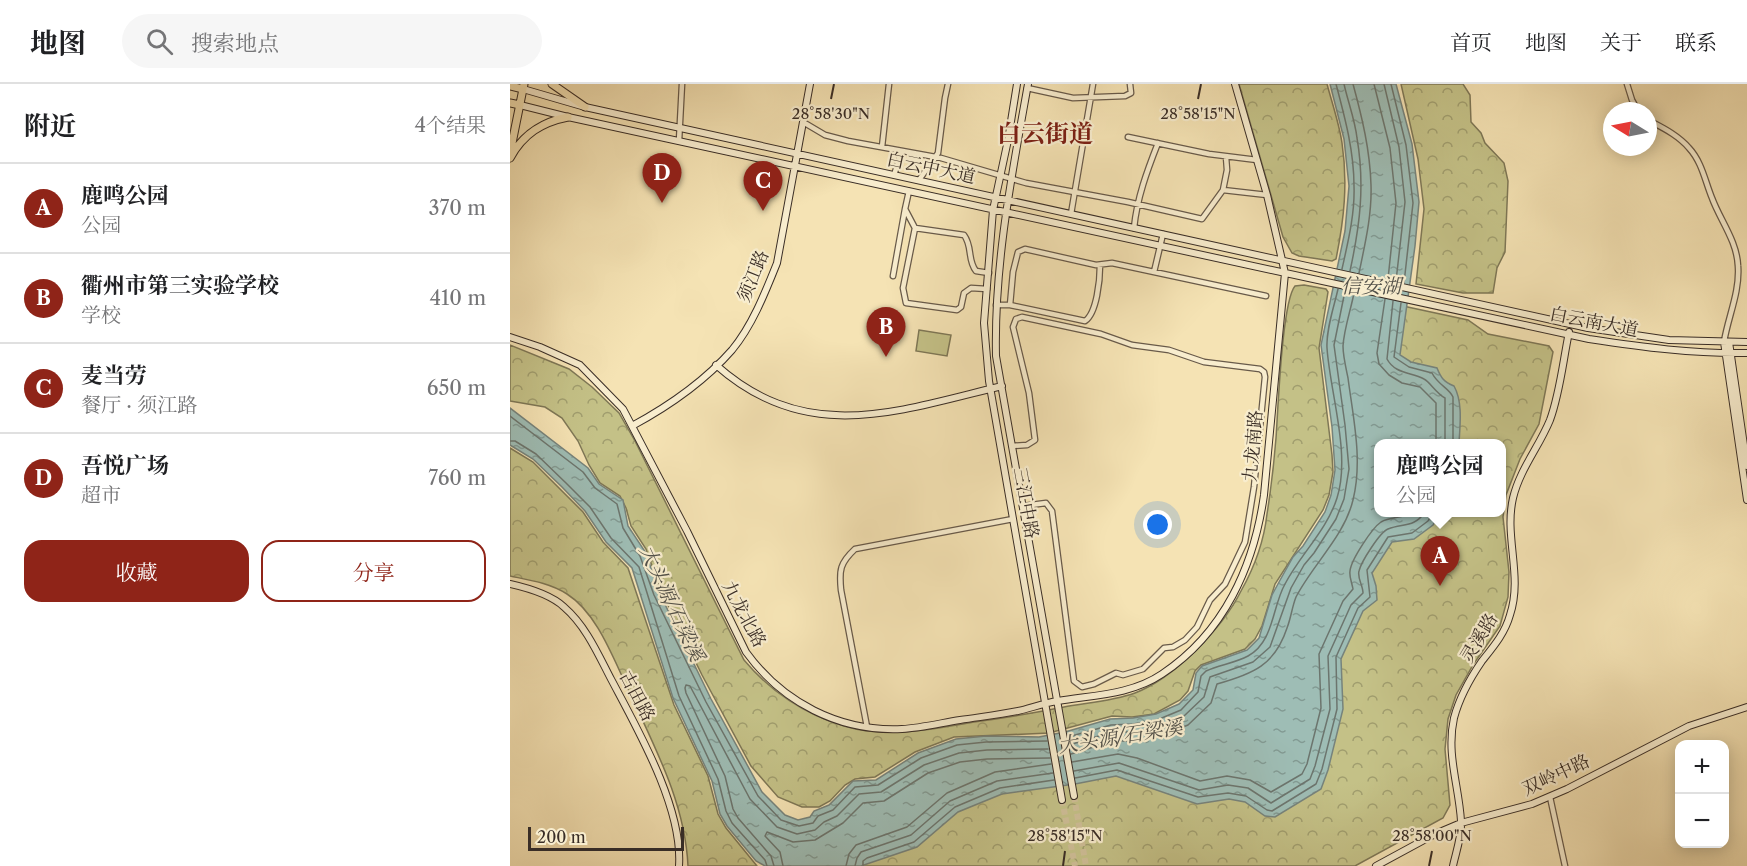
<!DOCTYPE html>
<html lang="zh">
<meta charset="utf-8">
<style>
body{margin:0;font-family:"Libre Caslon Text","Noto Serif SC",serif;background:#f6f6f6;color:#202124}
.controls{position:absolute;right:18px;bottom:18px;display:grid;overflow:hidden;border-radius:12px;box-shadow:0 3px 15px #0003}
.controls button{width:54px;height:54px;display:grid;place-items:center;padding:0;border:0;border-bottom:2px solid #e0e0e0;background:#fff;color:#202124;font:30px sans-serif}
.compass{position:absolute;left:1093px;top:18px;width:54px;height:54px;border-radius:50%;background:#fff;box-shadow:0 3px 15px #0003;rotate:280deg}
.scale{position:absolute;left:18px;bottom:15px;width:156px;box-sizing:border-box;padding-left:6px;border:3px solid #392d26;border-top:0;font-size:16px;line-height:21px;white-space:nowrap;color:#392d26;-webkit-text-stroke:4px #f8edce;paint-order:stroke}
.you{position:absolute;left:648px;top:441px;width:21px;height:21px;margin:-15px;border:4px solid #fff;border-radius:50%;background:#1a73e8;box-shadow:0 0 0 9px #1a73e833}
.badge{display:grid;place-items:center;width:39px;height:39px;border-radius:50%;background:#8f2418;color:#fff;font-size:20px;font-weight:700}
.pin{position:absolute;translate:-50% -50px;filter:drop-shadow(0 2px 3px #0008)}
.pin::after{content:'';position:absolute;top:32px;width:21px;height:18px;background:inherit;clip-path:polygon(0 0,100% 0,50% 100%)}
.popup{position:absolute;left:864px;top:355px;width:132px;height:78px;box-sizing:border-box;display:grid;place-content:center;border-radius:12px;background:#fff;filter:drop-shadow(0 2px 4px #0005);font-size:20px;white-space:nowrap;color:#757577}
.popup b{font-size:22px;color:#202124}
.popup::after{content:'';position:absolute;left:50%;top:100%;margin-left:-12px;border:12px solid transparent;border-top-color:#fff}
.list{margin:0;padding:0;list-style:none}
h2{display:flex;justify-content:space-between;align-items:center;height:78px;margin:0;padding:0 24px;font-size:26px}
h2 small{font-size:20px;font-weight:400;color:#757577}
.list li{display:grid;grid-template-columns:39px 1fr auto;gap:18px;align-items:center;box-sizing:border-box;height:90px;padding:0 24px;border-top:2px solid #e0e0e0}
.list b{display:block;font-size:22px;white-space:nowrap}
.list p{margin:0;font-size:20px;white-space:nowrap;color:#757577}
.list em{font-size:20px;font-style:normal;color:#757577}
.actions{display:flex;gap:12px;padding:18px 24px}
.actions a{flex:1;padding:14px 0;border:2px solid #8f2418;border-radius:18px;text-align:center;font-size:21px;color:#8f2418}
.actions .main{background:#8f2418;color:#fff}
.icon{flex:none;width:33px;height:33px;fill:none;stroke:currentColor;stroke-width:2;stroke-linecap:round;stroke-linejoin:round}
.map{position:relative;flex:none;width:1237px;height:782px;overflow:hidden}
header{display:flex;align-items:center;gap:36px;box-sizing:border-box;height:84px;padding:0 30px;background:#fff;border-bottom:2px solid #e0e0e0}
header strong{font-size:28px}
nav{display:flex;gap:33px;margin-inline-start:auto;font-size:21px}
.search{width:420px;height:54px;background:#f6f6f6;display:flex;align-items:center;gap:15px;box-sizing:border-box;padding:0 21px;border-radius:33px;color:#757577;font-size:22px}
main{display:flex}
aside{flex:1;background:#fff}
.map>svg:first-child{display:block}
.grass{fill:#c4c187;stroke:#7e7756;stroke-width:1.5}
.park{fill:url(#park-crowns);stroke:#7e7756;stroke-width:1.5}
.water{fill:url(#water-ripples);stroke:#76837c;stroke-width:1.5}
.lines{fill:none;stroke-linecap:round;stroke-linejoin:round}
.shore{stroke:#6c756e;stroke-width:1.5}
.secondary-tunnel{stroke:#cfbf98;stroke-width:6;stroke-dasharray:6 3;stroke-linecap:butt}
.street-casing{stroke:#685a4a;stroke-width:7}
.secondary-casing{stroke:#392d26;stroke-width:8}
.primary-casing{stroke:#392d26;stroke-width:9}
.street{stroke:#f8edce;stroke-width:4.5}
.secondary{stroke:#f8edce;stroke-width:6}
.primary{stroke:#f5e3b4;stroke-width:7}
.ticks{fill:none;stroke:#392d26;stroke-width:2}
.labels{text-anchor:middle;stroke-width:4.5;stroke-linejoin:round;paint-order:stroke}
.street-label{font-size:18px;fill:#392d26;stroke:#f8edce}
.water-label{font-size:20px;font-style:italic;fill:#52514a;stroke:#f8edce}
.district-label{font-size:24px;font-weight:bold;fill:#7a1f14;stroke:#f8edce}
.ticks-label{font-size:15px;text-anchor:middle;fill:#392d26;stroke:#f8edce;stroke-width:4.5;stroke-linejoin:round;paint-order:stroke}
</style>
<header>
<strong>地图</strong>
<div class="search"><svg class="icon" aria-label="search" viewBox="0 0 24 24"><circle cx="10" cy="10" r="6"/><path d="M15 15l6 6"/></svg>搜索地点</div>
<nav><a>首页</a><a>地图</a><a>关于</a><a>联系</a></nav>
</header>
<main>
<aside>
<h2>附近<small>4个结果</small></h2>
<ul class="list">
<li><span class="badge">A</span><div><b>鹿鸣公园</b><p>公园</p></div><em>370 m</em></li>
<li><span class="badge">B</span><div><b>衢州市第三实验学校</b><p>学校</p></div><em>410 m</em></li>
<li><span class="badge">C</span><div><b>麦当劳</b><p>餐厅 · 须江路</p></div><em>650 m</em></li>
<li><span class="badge">D</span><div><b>吾悦广场</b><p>超市</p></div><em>760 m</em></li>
</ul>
<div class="actions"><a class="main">收藏</a><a>分享</a></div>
</aside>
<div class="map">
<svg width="1237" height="782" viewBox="0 0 1237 782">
<defs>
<pattern id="park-crowns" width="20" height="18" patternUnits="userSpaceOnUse" patternTransform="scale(1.5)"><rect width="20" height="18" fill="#c4c187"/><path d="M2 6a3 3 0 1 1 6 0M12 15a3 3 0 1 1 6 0" fill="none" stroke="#a09d6e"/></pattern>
<pattern id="water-ripples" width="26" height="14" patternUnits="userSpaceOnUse" patternTransform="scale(1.5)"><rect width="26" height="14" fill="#9ebdb5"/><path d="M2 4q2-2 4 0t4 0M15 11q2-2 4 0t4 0" fill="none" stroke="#829a93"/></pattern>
</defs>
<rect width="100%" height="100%" fill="#f5e3b4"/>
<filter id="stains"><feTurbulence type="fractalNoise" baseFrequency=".00333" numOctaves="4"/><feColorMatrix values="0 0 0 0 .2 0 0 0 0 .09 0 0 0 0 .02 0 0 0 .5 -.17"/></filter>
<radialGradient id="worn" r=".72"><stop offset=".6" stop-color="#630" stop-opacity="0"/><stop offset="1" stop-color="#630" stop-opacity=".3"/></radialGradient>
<path class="grass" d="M409,246L441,251L437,272L406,267Z"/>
<path class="park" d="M729,0H817C822,19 829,39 832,59C838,99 834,136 826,175L822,177L789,172L782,169L773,153Z
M891,0H953L960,11L961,38L971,49L975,59L994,79L998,97L995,168L987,184L983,209H953L906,200L914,125L908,75Z
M794,201L816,205L818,208L809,264L822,371L823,388L819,411L813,426L765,500L752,542L745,555L735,565L691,581L685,587L678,607L670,616L644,630L622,633L602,632L539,649L444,653L405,668L365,693L345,695L335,701L320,717L309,723H292L268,713L241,682L192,591L151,507L136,465L121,442L116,424L110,412L90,399L79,381L68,357L52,334L35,323L0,317V261L59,285L82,303L109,329L125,357L234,576C260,607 295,631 334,642C377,655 421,645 464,638C494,634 524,629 554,623C576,619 603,617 625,609C664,594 712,545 731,507C744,484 754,457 757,430C761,405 764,379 766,354C768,327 772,217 785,202Z
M893,222L958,236L978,250L1039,262L1043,268L1029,340L1010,375L996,411L993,433L999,488L998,513L990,542L963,581L946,611L938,635L935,665L940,721L933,734L845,782H322L452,723L828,575L860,490L880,455L925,429L992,428V360L943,359L893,279L887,272Z
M0,364L23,378L73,428L93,458L118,484L164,621L198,692L208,730L216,744L247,782H178C175,718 144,662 118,605C103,574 87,529 57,510C40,499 19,496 0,492Z"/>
<path class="water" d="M820,0H886L902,60L909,118L905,162L890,271L901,278L927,284C931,294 934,298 944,302C953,318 950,341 949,359L868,360V428L930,429L923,441L904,455L882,458L862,489L866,502L867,516L853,527L831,575L833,625L818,686L811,705L765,733L755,732L735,718L719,715L687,720L606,692L565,700L492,710L448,728L407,763L351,782H255L246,777L217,742L210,730L202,697L163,614L122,484L96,458L75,427L52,403L23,375L0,361V324L78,384L89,400L113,416L118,442L136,469L149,508L201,615L252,708L275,731L288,736L300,733L304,727L319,721L343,697L366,696L408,669L446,655L476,652L529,653L555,648L600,635L623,634L646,630L669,620L683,606L686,589L692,582L737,566L749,554L762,511L769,498L783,473L793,462L815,428L821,411L825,386L822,343L811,261L835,147L839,102L834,55Z"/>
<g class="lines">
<path class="shore" d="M826,0C835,34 844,67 844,102C845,130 838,158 832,185
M834,0C838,18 845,36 847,54C855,101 850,141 840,187
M843,0C852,33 860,66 861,101C862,131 855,160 849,189
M864,0L880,64L886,119L878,195
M874,0L889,63L895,118L886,197
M881,0L896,61L903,119L894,199
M875,215L867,269L869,280L879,291L892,299L910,303L926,319V360
M883,217L877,275C885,290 901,288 914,295C920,298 926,309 935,314V360
M891,219L884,273L899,283L922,289C928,301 939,304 943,313V360
M0,332L73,388L85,404L107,420L113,444L130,472L144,511L196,618L248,712L271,736L289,742L303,739L308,732L323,726L345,703L368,701L411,674L447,661L476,658L537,657
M0,357H5L26,370L56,399L80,423L101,454L129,483L169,612L208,695L216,727L222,739L255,776L257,782
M558,653L601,641L623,640L647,636L671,626L688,608L691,592L696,587C709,581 725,579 738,572C764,558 762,523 775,500C790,471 817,446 827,414C841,370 820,309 817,264C816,245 824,223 828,205
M559,661L602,648H624L648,644L674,632L694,613L700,593L743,578L760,563L781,504L794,481L804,469L826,435L834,415L839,385L835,341L824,261L835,207
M561,670L603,657H625L650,652L678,641L701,619L707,600C743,590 765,581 777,544C781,534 782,523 786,513C803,480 834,453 843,416C853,376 843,333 838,294C836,284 833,272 833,262C834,245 841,225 844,209
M562,678L608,670L627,674L690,697L717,692L740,696L761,708L792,690L797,680L811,624L809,570L833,517L843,505C842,499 839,493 840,487C841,476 862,444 871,438C881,432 893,435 902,428
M564,687L609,679L689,706L718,701L738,704L761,719L800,695L805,682L820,625L818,572L841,521L853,509C853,501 847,494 849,487C851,478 870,448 878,445C893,439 904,444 915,428
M565,694L607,686L688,713L718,709L736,712L757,726L762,727L806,700L812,685L827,625L826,573L848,524L860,513L857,486L878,453L902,449L918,437L923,428
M264,782L261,772L228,734L223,725L215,692L176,609L175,604L176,601L180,602L240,715L267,743L287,750L305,746L314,738L327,732L349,710L371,708L414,681L449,669L477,666L538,665
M273,782L270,768L255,752L257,748L283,758L305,756L333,739L353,719L374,717L418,689L450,678L477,675L540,674
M336,782L339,770L346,761L397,743L437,709L485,688L541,680
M345,782L347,774L351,768L401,751L440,717L487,697L543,689
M353,782V777L357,774L404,758L445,723L490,704L544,696"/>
<path class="secondary-tunnel" d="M564,712L576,782
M552,716L565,782"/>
<g class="street-casing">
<path id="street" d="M1117,0L1122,16L1128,27
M517,4L563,14L615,12L621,9L620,0
M1138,36C1153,44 1168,51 1179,64C1192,78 1195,97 1202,114C1210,136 1227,157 1228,182C1230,208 1218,233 1214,258
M293,38L315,51L338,57L431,74L516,99L618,118L692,135L713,106L717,86L716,73
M618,53L699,70L747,76
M169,57L172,0
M372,63L379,0
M384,91L392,67
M409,96L428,69L435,14L438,0
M713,106L757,111
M399,107L395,125L405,144L393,204L396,219L447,226L451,223L454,209L461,204L477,205
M561,130L583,0
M405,144L454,151C463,163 457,176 466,187L479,189
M624,144C627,114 637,87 648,59
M644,188L653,150
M383,192L395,125
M486,221H500L575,237C587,229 590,195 590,181
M500,221L503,188L508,168L515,165L586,181L602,179L756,212
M502,362L517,361L525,356L519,309L503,243L506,235L512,233L591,250L622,261L659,266L694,278L750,285L754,288L755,293L744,403L735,458L715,500L700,516L687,543L675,556L663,563L654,564L633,585L613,591L606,589L584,600L572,603L564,597L542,427L536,419L513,422
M357,643L331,506C329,486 330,479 345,465L503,435
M1040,713L1055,782"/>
</g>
<g class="secondary-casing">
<path id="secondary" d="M507,0L498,56L483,126L474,239L479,297L552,716
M518,0C502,90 484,180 486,272L564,712
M13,5L75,23L1078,244L1159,256L1237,258
M10,21L58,33L1079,255C1132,263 1183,270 1237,269
M0,253L30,263L70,281L113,325L177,447L236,568C272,618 329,648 392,645C411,644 431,639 450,636C469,633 489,631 508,627C521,624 534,619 548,617C583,611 621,611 652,590C714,549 744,482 754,411L775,189L757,111L725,0
M1214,258L1237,416
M1219,258L1237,382
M206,281C297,362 388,327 492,302
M122,342C159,322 194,298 222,266C242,242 255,209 267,179L300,0
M0,500C18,504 40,510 54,523C76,542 88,570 101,595C128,646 173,724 169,782
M866,782L925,750L951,739L1022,720L1057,705L1179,642L1237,623
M943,782C946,768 952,752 951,737C949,702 936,670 944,634C949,615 961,593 972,577C984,562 995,549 1000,531C1013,492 994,453 1003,414C1010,385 1029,363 1040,336C1050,309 1053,277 1059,248"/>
</g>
<g class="primary-casing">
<path id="primary" d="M42,0L75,23
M0,2L13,5
M0,19L10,21
M0,69L14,0
M0,74C13,50 32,38 58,33"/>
</g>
<use href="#street" class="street"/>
<use href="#secondary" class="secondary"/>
<use href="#primary" class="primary"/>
</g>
<path class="ticks" d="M321,15L324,0M688,15L691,0M553,782L555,767M919,782L922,767"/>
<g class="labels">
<g class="street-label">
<text transform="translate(421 84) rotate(12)" y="6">白云中大道</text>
<text transform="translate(243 192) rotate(-68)" y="6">须江路</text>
<text transform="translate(1084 238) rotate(11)" y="6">白云南大道</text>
<text transform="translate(743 362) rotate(-85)" y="6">九龙南路</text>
<text transform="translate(516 419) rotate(80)" y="6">三江中路</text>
<text transform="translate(234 530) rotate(62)" y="6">九龙北路</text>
<text transform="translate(969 554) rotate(-59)" y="6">灵溪路</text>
<text transform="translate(127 612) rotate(62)" y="6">古田路</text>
<text transform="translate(1046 691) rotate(-25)" y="6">双岭中路</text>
</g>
<g class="water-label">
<text x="861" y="209">信安湖</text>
<text transform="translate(162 519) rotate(65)" y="7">大头源/石梁溪</text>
<text transform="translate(610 652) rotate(-9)" y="7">大头源/石梁溪</text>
</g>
<g class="district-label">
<text x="535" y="58">白云街道</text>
</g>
</g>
<g class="ticks-label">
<text x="321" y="35">28°58'30"N</text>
<text x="688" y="35">28°58'15"N</text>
<text x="555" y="757">28°58'15"N</text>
<text x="922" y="757">28°58'00"N</text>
</g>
<rect width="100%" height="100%" filter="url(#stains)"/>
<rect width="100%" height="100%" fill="url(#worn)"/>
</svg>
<div class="controls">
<button>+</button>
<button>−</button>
</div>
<svg class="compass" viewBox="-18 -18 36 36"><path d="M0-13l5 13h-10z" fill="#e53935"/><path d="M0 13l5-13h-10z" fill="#757577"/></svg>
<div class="scale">200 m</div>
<div class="you"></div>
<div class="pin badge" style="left:930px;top:502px">A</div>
<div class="popup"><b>鹿鸣公园</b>公园</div>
<div class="pin badge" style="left:376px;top:273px">B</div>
<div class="pin badge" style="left:253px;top:127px">C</div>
<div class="pin badge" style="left:152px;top:119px">D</div>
</div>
</main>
